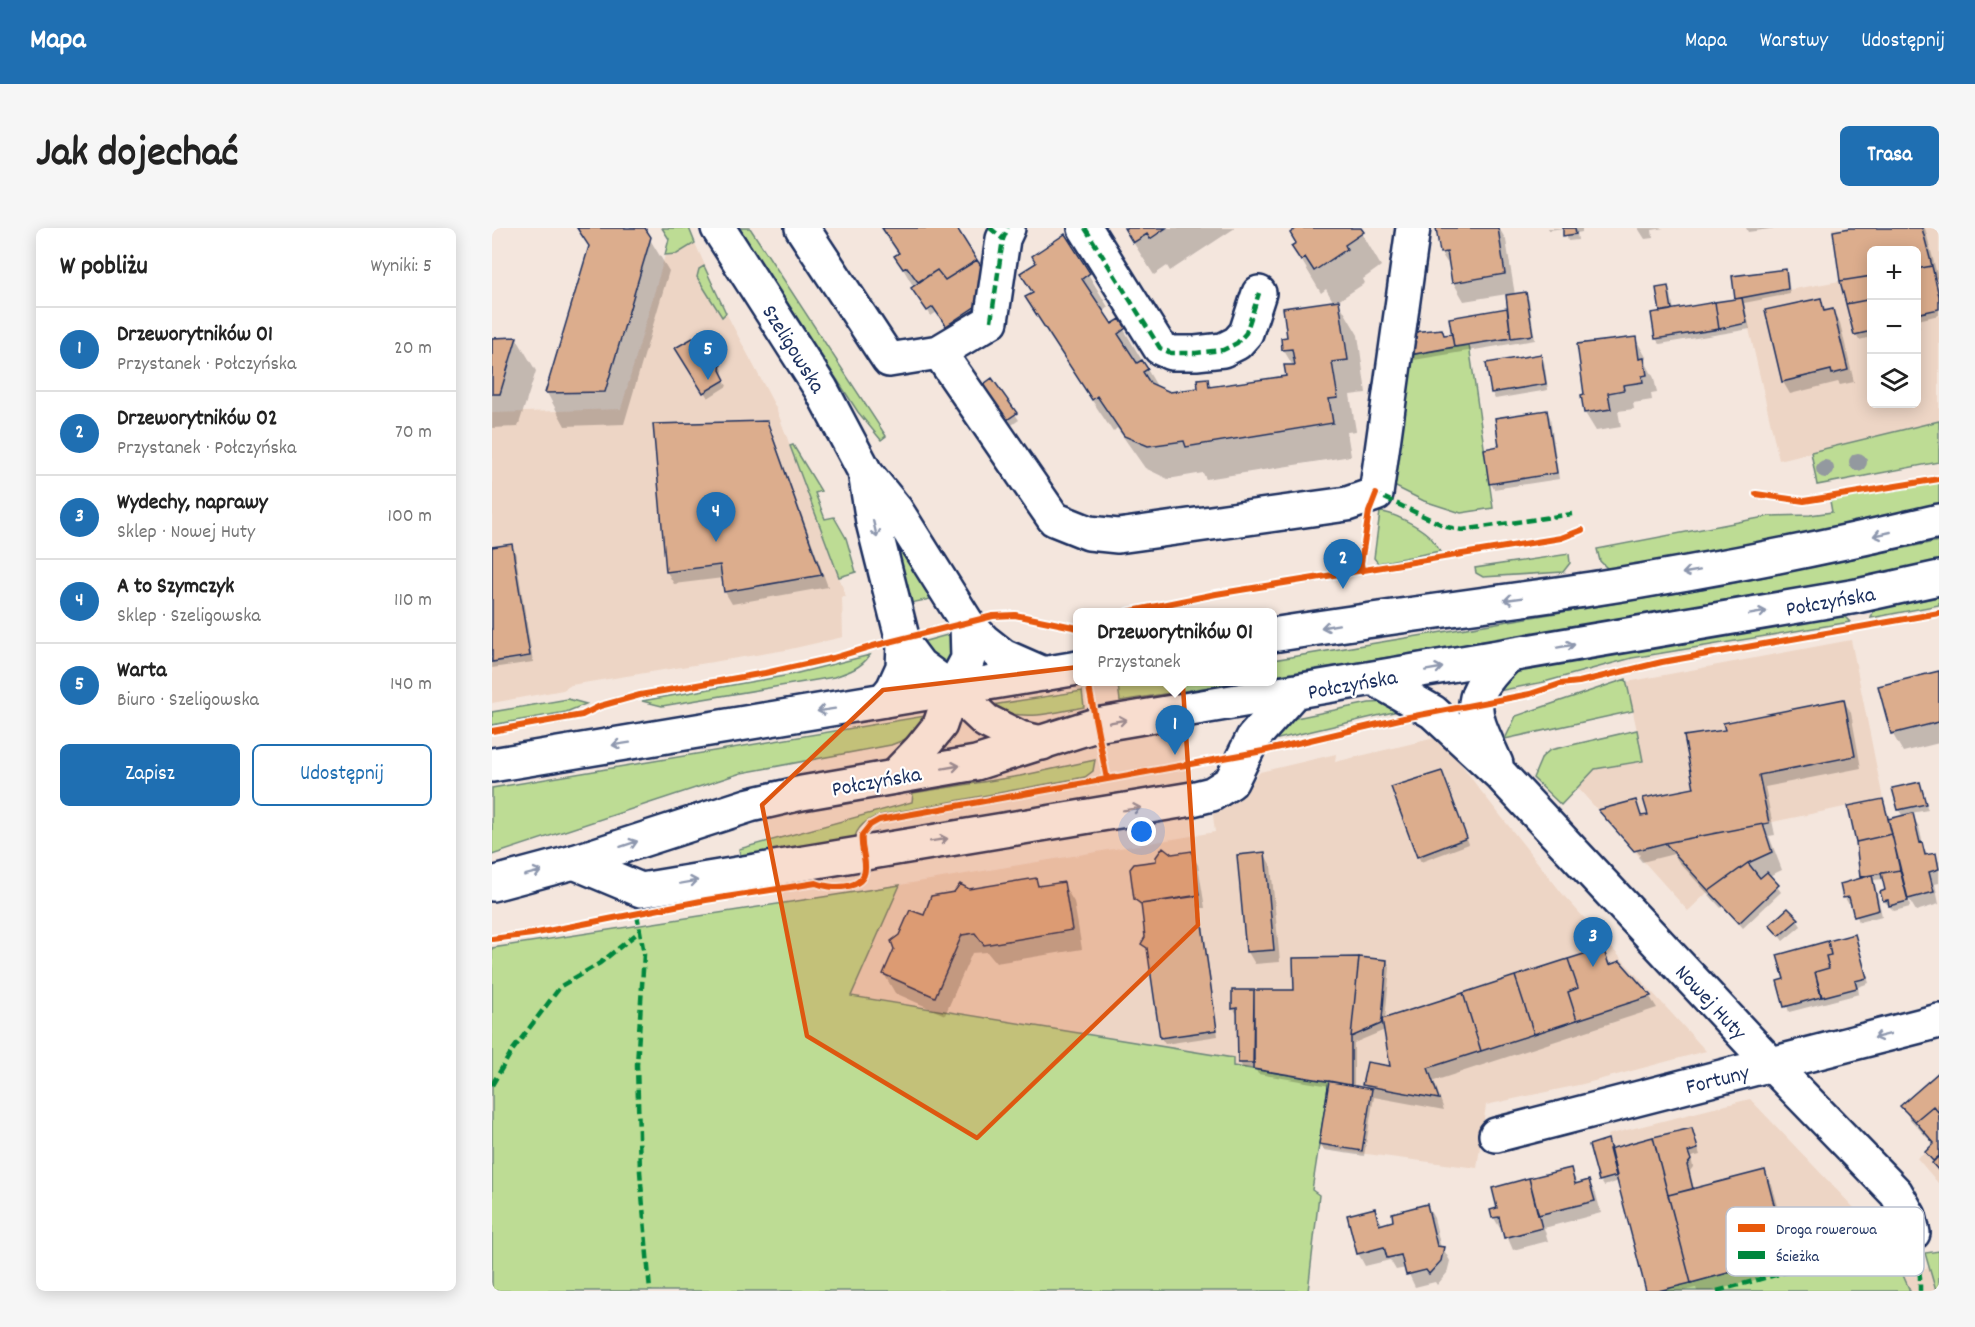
<!DOCTYPE html>
<html lang="pl">
<meta charset="utf-8">
<style>
body{margin:0;font-family:Dekko,sans-serif;background:#f6f6f6;color:#222}
.controls{position:absolute;right:18px;top:18px;display:grid;overflow:hidden;border-radius:9px;box-shadow:0 3px 15px #0003}
.controls button{width:54px;height:54px;display:grid;place-items:center;padding:0;border:0;border-bottom:2px solid #e0e0e0;background:#fff;color:#222;font:30px sans-serif}
.you{position:absolute;left:650px;top:604px;width:21px;height:21px;margin:-15px;border:4px solid #fff;border-radius:50%;background:#1a73e8;box-shadow:0 0 0 9px #1a73e833}
.badge{display:grid;place-items:center;width:39px;height:39px;border-radius:50%;background:#1f6fb2;color:#fff;font-size:20px;font-weight:700}
.pin{position:absolute;translate:-50% -50px;filter:drop-shadow(0 2px 3px #0008)}
.pin::after{content:'';position:absolute;top:32px;width:21px;height:18px;background:inherit;clip-path:polygon(0 0,100% 0,50% 100%)}
.popup{position:absolute;left:581px;top:380px;width:204px;height:78px;box-sizing:border-box;display:grid;place-content:center;border-radius:9px;background:#fff;filter:drop-shadow(0 2px 4px #0005);font-size:20px;white-space:nowrap;color:#767676}
.popup b{font-size:22px;color:#222}
.popup::after{content:'';position:absolute;left:50%;top:100%;margin-left:-12px;border:12px solid transparent;border-top-color:#fff}
.list{margin:0;padding:0;list-style:none}
h2{display:flex;justify-content:space-between;align-items:center;height:78px;margin:0;padding:0 24px;font-size:26px}
h2 small{font-size:20px;font-weight:400;color:#767676}
.list li{display:grid;grid-template-columns:39px 1fr auto;gap:18px;align-items:center;box-sizing:border-box;height:84px;padding:0 24px;border-top:2px solid #e0e0e0}
.list b{display:block;font-size:22px;white-space:nowrap}
.list p{margin:0;font-size:20px;white-space:nowrap;color:#767676}
.list em{font-size:20px;font-style:normal;color:#767676}
.actions{display:flex;gap:12px;padding:18px 24px}
.actions a{flex:1;padding:14px 0;border:2px solid #1f6fb2;border-radius:9px;text-align:center;font-size:21px;color:#1f6fb2}
.actions .main{background:#1f6fb2;color:#fff}
.icon{flex:none;width:33px;height:33px;fill:none;stroke:currentColor;stroke-width:2;stroke-linecap:round;stroke-linejoin:round}
.map{position:relative;flex:none;width:1447px;height:1063px;overflow:hidden;border-radius:9px}
header{display:flex;align-items:center;gap:36px;box-sizing:border-box;height:84px;padding:0 30px;background:#1f6fb2;color:#fff}
header strong{font-size:28px}
nav{display:flex;gap:33px;margin-inline-start:auto;font-size:21px}
.intro{display:flex;align-items:center;justify-content:space-between;box-sizing:border-box;height:144px;padding:0 36px}
h1{margin:0;font-size:42px}
.button{padding:15px 27px;border-radius:9px;background:#1f6fb2;color:#fff;font-size:21px;font-weight:700}
main{display:flex;gap:36px;padding:0 36px}
aside{flex:1;background:#fff;border-radius:9px;box-shadow:0 3px 15px #0003}
.map>svg:first-child{display:block}
.built{fill:#edd5c5;fill-rule:evenodd}
.green{fill:#bddc94;stroke:#6c8679;stroke-width:1.5}
.shadow{fill:#0003;fill-rule:evenodd}
.building{fill:#dcad8d;stroke:#1b2f5e;stroke-width:1.5}
.lines{fill:none;stroke-linecap:round;stroke-linejoin:round}
.minor-casing{stroke:#1b2f5e;stroke-width:38}
.major-casing{stroke:#1b2f5e;stroke-width:38}
.minor{stroke:#fff;stroke-width:33}
.major{stroke:#fff;stroke-width:33}
.quiet{stroke:#00873e;stroke-width:4.5;stroke-dasharray:9 4.5;stroke-linecap:butt}
.cycleway-casing{stroke:#fff;stroke-width:10}
.cycleway{stroke:#e8590c;stroke-width:6}
.tree{fill:#93999f}
.oneway{stroke:#8d97ae}
.marked{fill:#de5710;fill-opacity:0.2;stroke:#de5710;stroke-width:4.5;stroke-linejoin:round}
.labels{text-anchor:middle;stroke-width:4.5;stroke-linejoin:round;paint-order:stroke}
.street-label{font-size:22px;fill:#1b2f5e;stroke:#fff}
.key{fill:#fff;stroke:#bbc1cf;stroke-width:1.5}
.key-label{font-size:16px;fill:#1b2f5e}
</style>
<header>
<strong>Mapa</strong>
<nav><a>Mapa</a><a>Warstwy</a><a>Udostępnij</a></nav>
</header>
<div class="intro"><h1>Jak dojechać</h1><a class="button">Trasa</a></div>
<main>
<aside>
<h2>W pobliżu<small>Wyniki: 5</small></h2>
<ul class="list">
<li><span class="badge">1</span><div><b>Drzeworytników 01</b><p>Przystanek · Połczyńska</p></div><em>20 m</em></li>
<li><span class="badge">2</span><div><b>Drzeworytników 02</b><p>Przystanek · Połczyńska</p></div><em>70 m</em></li>
<li><span class="badge">3</span><div><b>Wydechy, naprawy</b><p>Sklep · Nowej Huty</p></div><em>100 m</em></li>
<li><span class="badge">4</span><div><b>A to Szymczyk</b><p>Sklep · Szeligowska</p></div><em>110 m</em></li>
<li><span class="badge">5</span><div><b>Warta</b><p>Biuro · Szeligowska</p></div><em>140 m</em></li>
</ul>
<div class="actions"><a class="main">Zapisz</a><a>Udostępnij</a></div>
</aside>
<div class="map">
<svg width="1447" height="1063" viewBox="0 0 1447 1063">
<rect width="100%" height="100%" fill="#f4e6dd"/>
<filter id="ink" filterUnits="userSpaceOnUse"><feTurbulence type="fractalNoise" baseFrequency=".0167" numOctaves="2"/><feDisplacementMap in="SourceGraphic" scale="12" xChannelSelector="R" yChannelSelector="G"/><feConvolveMatrix kernelMatrix="1 2 1 2 8 2 1 2 1" color-interpolation-filters="sRGB"/></filter>
<g filter="url(#ink)">
<path class="built" d="M1340,0H1447V193L1287,232L1250,70L1348,53ZM1380,22H1424V176H1380Z
M203,15L234,85L284,180L347,349L354,369H350L351,409L294,422L79,457L71,462L0,475V185L129,181L173,27L185,26Z
M1359,412L1391,571L1271,596L1280,624L1256,635L1217,663L1196,683L1085,559L1103,541L1151,533L1135,454Z
M947,509L957,519L985,558L1073,669L1214,823L1091,856L994,877L985,940L827,920L836,853L740,838V830L358,768L408,657L723,604L720,580L745,573L768,544L844,526L843,534Z
M1258,871L1362,980L1365,1011L1166,1063H1154L1115,907Z
M1433,924L1441,932L1447,928V956L1425,930Z
M1447,1023V1063H1349L1437,1039L1433,1025Z"/>
<path class="green" d="M170,0H197L203,15L185,26L173,27L177,11Z
M247,0H258L394,208L389,212L366,184Z
M212,38L234,85L230,89L205,49L207,41Z
M977,117L1001,280L969,285L932,273L898,256L917,127Z
M1447,193V234L1325,257L1319,224Z
M301,217L329,263L323,265L333,291L342,289L354,310L364,344L347,349L298,218Z
M1447,254V277L1387,292L1162,335L1116,341L1108,333L1105,321L1278,288L1318,287L1340,284L1338,273C1374,266 1411,262 1447,254Z
M888,284C900,284 926,298 936,307C941,311 944,317 948,323L886,335L882,330Z
M395,293L448,369L419,375Z
M1447,313V335L1311,361L781,448V432L1228,358Z
M1077,326L1078,335L1071,344L991,349L984,345L983,340Z
M1447,369V377L1379,390L1381,384L1386,381Z
M1344,389H1353L1358,394L1140,430L1052,454L996,465L1023,444L1028,443Z
M466,404V412L457,434L447,437L430,414Z
M378,427C369,440 357,444 342,449L170,478L150,473L298,447Z
M1134,451L1141,483L1013,511L1024,488Z
M649,454H749L628,473L626,457Z
M590,463L592,479C564,484 525,496 500,477Z
M76,471L94,476L74,484L0,497V484Z
M900,474L923,479L773,514L793,494L804,490L877,475Z
M439,487C425,506 421,509 399,517L249,545L0,627V560Z
M1145,502L1151,533L1103,541L1069,577L1041,550L1050,529L1058,522Z
M603,532L601,543L593,549L388,587C375,592 364,598 362,614L249,632L247,621L420,574L421,565L528,548Z
M408,657L359,768L741,830V838L837,853L820,962L827,967L816,1063H0V720Z
M1365,1011L1403,1029L1418,1063H1166Z
M1447,1023V1063H1444L1433,1025Z"/>
<path class="shadow" d="M84,0H151L177,43L132,196L73,198L55,165L98,20Z
M389,0H463L489,82L459,103L447,86L445,84L439,88L404,29L407,27Z
M632,0H743L678,43L675,38L662,47Z
M807,0H867L889,38L871,51L873,55L846,73L866,107L874,165L858,167L864,203L855,204L859,228L714,251L711,245L676,251L653,240L625,200L621,204L554,103L535,70L542,66L546,35L573,8L616,79L610,84L619,98L627,93L666,160L678,166L708,162L715,151L720,160L795,150L801,138L791,121L797,110L842,75L834,61L829,65L801,18L805,15Z
M955,0H1007L1014,12L1023,67L1034,66L1037,72L1043,112L922,132L919,126L953,108L961,107L959,92L1016,82L1015,66L972,73L961,54L959,41L949,25Z
M1056,0H1090V4L1085,5L1086,12L1076,13L1072,0L1057,2Z
M1146,0H1172L1160,2L1161,10L1153,11Z
M1254,0H1285L1256,4Z
M1368,0H1433L1446,50L1443,51L1447,65V87L1426,92L1428,100L1424,101V22H1380V109L1367,112L1363,106Z
M1293,42L1296,48L1298,66L1252,75L1258,101L1168,116L1164,111L1175,60L1179,66L1182,83L1244,72L1241,49Z
M1328,72L1335,84L1341,83L1348,95L1362,154L1348,157L1346,154L1298,166L1291,154L1275,84Z
M1143,110L1154,129L1155,137L1162,150L1165,165L1159,166L1160,172L1141,175L1142,181L1126,183L1129,199L1104,203L1093,185L1091,168H1094L1087,117Z
M0,111H25L44,143L26,199L0,200Z
M211,117L219,120L222,126V133L228,136L231,142L230,149L235,158L216,170L185,121Z
M1048,128L1052,133L1056,162L1003,171L1000,165Z
M500,152L527,192L514,201Z
M1055,184L1058,189L1067,251L1002,261L999,256L994,222L1008,219Z
M274,195L281,208L336,359L240,376L233,364L231,350L182,356L175,344Z
M19,318L23,323L41,434L0,440V321Z
M1447,444V515L1411,524L1400,505L1388,459Z
M1352,473L1359,485L1369,540L1273,559L1283,607L1277,608L1290,642L1277,648L1289,664L1251,700L1231,678L1229,680L1186,633L1182,626L1150,634L1146,629L1148,627L1118,593H1114L1109,583L1143,574L1151,589L1158,588L1204,561L1234,503Z
M952,550L977,616L929,634L926,628Z
M1427,555L1436,582L1419,585L1427,599L1432,621L1436,628L1443,627L1447,634V655L1443,656L1447,676L1424,683L1417,671L1418,679L1402,683L1392,673L1395,663L1392,651L1382,652L1390,688L1367,694L1360,674L1356,675L1353,670L1349,657L1371,651L1370,648L1390,573L1399,592L1411,589L1407,582L1402,561Z
M699,625L706,637L713,680H709L726,808L673,816L669,810L657,724L651,716L655,710L651,683L644,671L666,634L680,628Z
M772,625L779,638L788,734L763,736L756,724Z
M544,652L548,659L571,656L582,674L590,721L504,735L495,724L480,725L453,787L403,765L392,746L432,689L476,663Z
M1305,692L1309,698L1291,713L1279,697Z
M1362,708L1377,755L1366,759L1367,766L1297,784L1287,754Z
M1111,721L1119,738L1128,735L1158,769L1165,780L942,853L952,882L882,869L872,928L832,922L829,916L838,858L766,846L763,840H751L748,835L747,786H745L741,780L804,763L895,733L898,739L893,792ZM893,802L899,840L872,856L875,861L862,859V815Z
M1447,846V943L1435,924L1442,917L1417,890L1410,878Z
M1200,902L1208,927L1199,929L1201,939L1198,943L1202,962L1272,944L1279,956L1288,989L1304,985L1307,990L1318,1030L1284,1038L1286,1046L1220,1063H1205L1204,1060L1191,1063H1156L1127,953L1112,958L1108,952L1116,913L1120,922Z
M1078,941L1086,957L1097,954L1104,966L1109,985L1052,1000L1056,1013L1021,1022L1012,1001L1009,1002L1002,990L1000,983Z
M935,978L942,990L949,1020H951L958,1033L955,1045L945,1057L943,1054L923,1059L914,1040L904,1042L898,1032L873,1038L866,1025L883,982L891,998L903,994Z"/>
<path class="building" d="M85,0H153L159,9L113,164L53,165L97,18Z
M390,0H465L485,32L453,52L445,42L426,54L415,39L411,41L402,28L407,25Z
M632,0H674L658,11L655,6L641,15Z
M805,0H869L872,4L853,17L855,21L822,43L813,29L809,33L799,18L804,15L798,5Z
M944,0H1006L1013,46L960,55L955,24L948,25Z
M1071,0H1083L1084,6L1071,8Z
M1358,0H1430L1440,38L1424,41V22H1380V48L1348,53L1341,3Z
M573,6L598,45L590,51L620,96L628,91L634,100L626,106L645,135L650,132L656,141L651,144L658,155L678,164L706,160L705,151L716,150L717,159L794,148L792,137H803L800,121L790,122L789,110L795,109L791,80L847,72L856,132L840,134L846,170L837,171L841,195L694,219L692,213L656,218L632,208L605,168L600,172L533,69L541,65L528,45L544,35L540,28Z
M485,32L493,44L487,76L454,98L441,79L435,83L419,60L445,42L453,52Z
M1440,38L1447,68V81L1424,86V41Z
M1294,41L1296,61L1243,71L1240,48Z
M1380,48V71L1354,76L1348,53Z
M1176,58L1180,82L1168,84L1164,60Z
M1034,64L1041,107L1019,110L1014,67Z
M1250,70L1255,95L1227,101L1223,74Z
M1329,70L1332,83L1341,81L1356,142L1340,146L1339,142L1290,154L1273,82Z
M1380,71V103L1362,107L1354,76Z
M1223,74L1227,101L1163,111L1159,85Z
M1015,80L1019,110L962,119L957,90Z
M950,101L952,107L960,106L962,119L917,127L920,104Z
M206,107L212,116L220,119V130L229,135L228,142L233,152L211,165L183,120Z
M25,109L8,166H0V110Z
M1144,109L1147,131L1152,130L1155,147L1150,148L1151,154L1131,157L1132,162L1116,165L1119,181L1092,185L1089,167L1092,166L1085,116Z
M1049,126L1054,156L999,165L994,135Z
M500,150L525,185L509,196L485,161Z
M1055,182L1065,245L997,256L992,221L1007,218L1003,190Z
M275,193L330,347L232,364L228,337L174,344L161,196Z
M20,316L38,428L0,434V319Z
M1447,443V494L1399,506L1386,458Z
M1352,471L1363,528L1267,547L1277,595L1173,615L1142,623L1106,582L1144,572L1149,588L1156,587L1151,570L1202,560L1192,508L1233,502L1231,495Z
M950,543L975,610L925,629L899,559Z
M1428,554L1434,576L1406,582L1400,560Z
M1391,571L1400,606L1364,614L1356,578Z
M1421,585L1428,615L1430,614L1433,627L1444,625L1447,641L1437,644L1442,664L1416,671L1396,591Z
M1271,596L1280,624L1256,635L1217,663L1173,615Z
M1400,606L1408,642L1368,649L1364,614Z
M671,619L680,626L700,623L707,667L649,676L642,671L638,641L642,636L664,633V629Z
M773,624L782,722L754,724L745,627Z
M1256,635L1268,650L1275,644L1287,657L1247,695L1217,663Z
M1408,642L1416,673L1397,678L1396,672L1391,673L1388,664L1393,662L1389,645Z
M1380,647L1387,682L1362,689L1357,669L1351,670L1348,656Z
M544,650L546,658L572,654L580,702L492,717L483,705L470,707L443,769L391,746L402,721L399,713L407,707L418,682L432,687L439,668L462,664L468,656L477,661Z
M706,668L725,802L668,810L655,720L649,716L653,709L649,676Z
M1296,680L1307,691L1287,708L1277,697Z
M1363,706L1375,750L1363,753L1365,760L1330,769L1323,744L1337,740L1334,728L1339,727L1336,713Z
M1336,713L1339,727L1334,728L1337,740L1323,744L1329,769L1292,779L1285,753L1292,751L1285,727Z
M1111,720L1117,737L1128,733L1159,768L1085,792L1076,764L1086,760L1076,731Z
M867,729L895,732L890,791L889,796L859,809Z
M867,729L859,809V857L761,841L762,762H802L801,730Z
M1076,731L1086,760L1076,764L1085,792L1042,806L1023,748Z
M1023,748L1042,806L989,823L971,765Z
M740,762H762V835H746L745,780L740,781Z
M971,765L989,823L936,840L947,871L870,857L875,834L898,838L890,791Z
M1447,844V885L1441,878L1423,893L1408,878Z
M837,853L880,861L870,923L827,916Z
M1441,878L1447,885V928L1441,933L1433,924L1442,915L1423,893Z
M1200,900L1206,921L1196,924L1199,932L1195,937L1201,961L1176,967L1161,909Z
M1161,909L1199,1055L1166,1063H1154L1117,921Z
M1116,911L1125,948L1107,953L1097,917Z
M1447,928V943L1440,935Z
M1079,940L1083,956L1097,952L1103,973L1046,987L1037,950Z
M1273,942L1285,988L1269,992L1280,1033L1199,1055L1176,967Z
M1037,950L1050,1000L1012,1010L1007,989L1000,990L998,982L1005,980L1000,960Z
M935,976L945,1018L952,1019L949,1033L937,1046L934,1042L914,1047L909,1027L895,1030L892,1019L865,1026L855,987L883,980L887,997L901,993L900,985Z
M1304,983L1316,1024L1280,1033L1269,992Z"/>
<g class="lines">
<g class="minor-casing">
<path id="minor" d="M226,0L329,161L373,244L404,282L475,395L492,413L511,428L552,446
M310,0L397,132L447,124L562,291L597,305L626,308L855,276L884,266L921,0
M593,0L668,120L679,125H704L731,122L745,115L754,105L767,65
M447,124L499,93L511,11L516,0
M373,244L381,294L412,417L411,439L401,461L392,472
M412,417L427,437L460,461L494,493L528,510L550,515
M883,451L941,484L1008,546L1279,836L1404,965L1417,988L1421,1005
M1004,536C980,482 970,472 1016,428
M402,549L428,522L448,497L460,461L476,431L475,395
M82,634L149,662L700,571L720,566L739,554L761,510L802,464
M1004,907L1447,793"/>
</g>
<g class="major-casing">
<path id="major" d="M780,407C887,390 993,377 1099,361C1216,343 1332,320 1447,293
M0,537L586,440
M0,656L82,634L258,577L310,565L484,535L604,497L1365,368L1447,350"/>
</g>
<use href="#minor" class="minor"/>
<use href="#major" class="major"/>
<path class="quiet" d="M498,0L511,11
M593,0L668,120L679,125H704L731,122L745,115L754,105L767,65
M499,93L511,11L516,0
M883,270L884,266L955,299L970,302L1080,286
M145,686L152,726L145,837L148,943L158,1063
M0,857L20,823L69,758L108,735L148,703
M1225,1063L1360,1026L1421,1005L1428,1049V1063"/>
<g class="cycleway-casing">
<path id="cycleway" d="M1264,266L1312,273L1447,251
M870,343L869,335L877,284L884,266
M635,384L724,366L1069,310L1090,302
M596,454L615,551
M0,503L90,487L108,478L148,467L273,445L341,430L381,418L501,388L523,387L586,400
M0,711L40,706L214,672L324,655C338,661 372,663 373,641C374,630 368,619 370,607L378,597L387,592L771,523L912,490L1038,466L1068,456L1087,454L1170,434L1447,385"/>
</g>
<use href="#cycleway" class="cycleway"/>
</g>
<g class="tree">
<circle cx="1366" cy="234" r="9"/>
<circle cx="1333" cy="241" r="9"/>
</g>
<defs><path id="oneway-shaft" d="M-6 0H5M1.5-3L5.5 0L1.5 3" fill="none" stroke-width="1.6" stroke-linecap="round" stroke-linejoin="round" transform="scale(1.5)"/></defs>
<g class="oneway">
<use href="#oneway-shaft" transform="translate(383 301) rotate(77)"/>
<use href="#oneway-shaft" transform="translate(1390 306) rotate(167)"/>
<use href="#oneway-shaft" transform="translate(1199 344) rotate(170)"/>
<use href="#oneway-shaft" transform="translate(1021 371) rotate(172)"/>
<use href="#oneway-shaft" transform="translate(1266 385) rotate(-10)"/>
<use href="#oneway-shaft" transform="translate(838 398) rotate(170)"/>
<use href="#oneway-shaft" transform="translate(1074 418) rotate(-10)"/>
<use href="#oneway-shaft" transform="translate(942 441) rotate(-10)"/>
<use href="#oneway-shaft" transform="translate(334 482) rotate(171)"/>
<use href="#oneway-shaft" transform="translate(626 493) rotate(-10)"/>
<use href="#oneway-shaft" transform="translate(129 516) rotate(171)"/>
<use href="#oneway-shaft" transform="translate(459 539) rotate(-10)"/>
<use href="#oneway-shaft" transform="translate(640 581) rotate(-9)"/>
<use href="#oneway-shaft" transform="translate(447 612) rotate(-9)"/>
<use href="#oneway-shaft" transform="translate(137 616) rotate(-18)"/>
<use href="#oneway-shaft" transform="translate(41 645) rotate(-15)"/>
<use href="#oneway-shaft" transform="translate(197 654) rotate(-10)"/>
<use href="#oneway-shaft" transform="translate(1390 808) rotate(166)"/>
</g>
</g>
<path class="marked" d="M689,427L706,697L485,910L315,808L270,577L391,462Z"/>
<g class="labels">
<g class="street-label">
<text transform="translate(303 120) rotate(58)" y="8">Szeligowska</text>
<text transform="translate(1338 372) rotate(-10)" y="8">Połczyńska</text>
<text transform="translate(860 455) rotate(-10)" y="8">Połczyńska</text>
<text transform="translate(384 552) rotate(-10)" y="8">Połczyńska</text>
<text transform="translate(1220 773) rotate(47)" y="8">Nowej Huty</text>
<text transform="translate(1225 850) rotate(-14)" y="8">Fortuny</text>
</g>
</g>
<rect x="1234" y="979" width="198" height="69" rx="9" class="key"/>
<rect x="1246" y="996" width="27" height="8" fill="#e8590c"/>
<rect x="1246" y="1023" width="27" height="8" fill="#00873e"/>
<g class="key-label">
<text x="1284" y="1006">Droga rowerowa</text>
<text x="1284" y="1033">Ścieżka</text>
</g>
</svg>
<div class="controls">
<button>+</button>
<button>−</button>
<button><svg class="icon" aria-label="layers" viewBox="0 0 24 24"><path d="M12 4l9 5-9 5-9-5zM3 14l9 5 9-5"/></svg></button>
</div>
<div class="you"></div>
<div class="pin badge" style="left:683px;top:527px">1</div>
<div class="popup"><b>Drzeworytników 01</b>Przystanek</div>
<div class="pin badge" style="left:851px;top:361px">2</div>
<div class="pin badge" style="left:1101px;top:739px">3</div>
<div class="pin badge" style="left:224px;top:314px">4</div>
<div class="pin badge" style="left:216px;top:152px">5</div>
</div>
</main>
